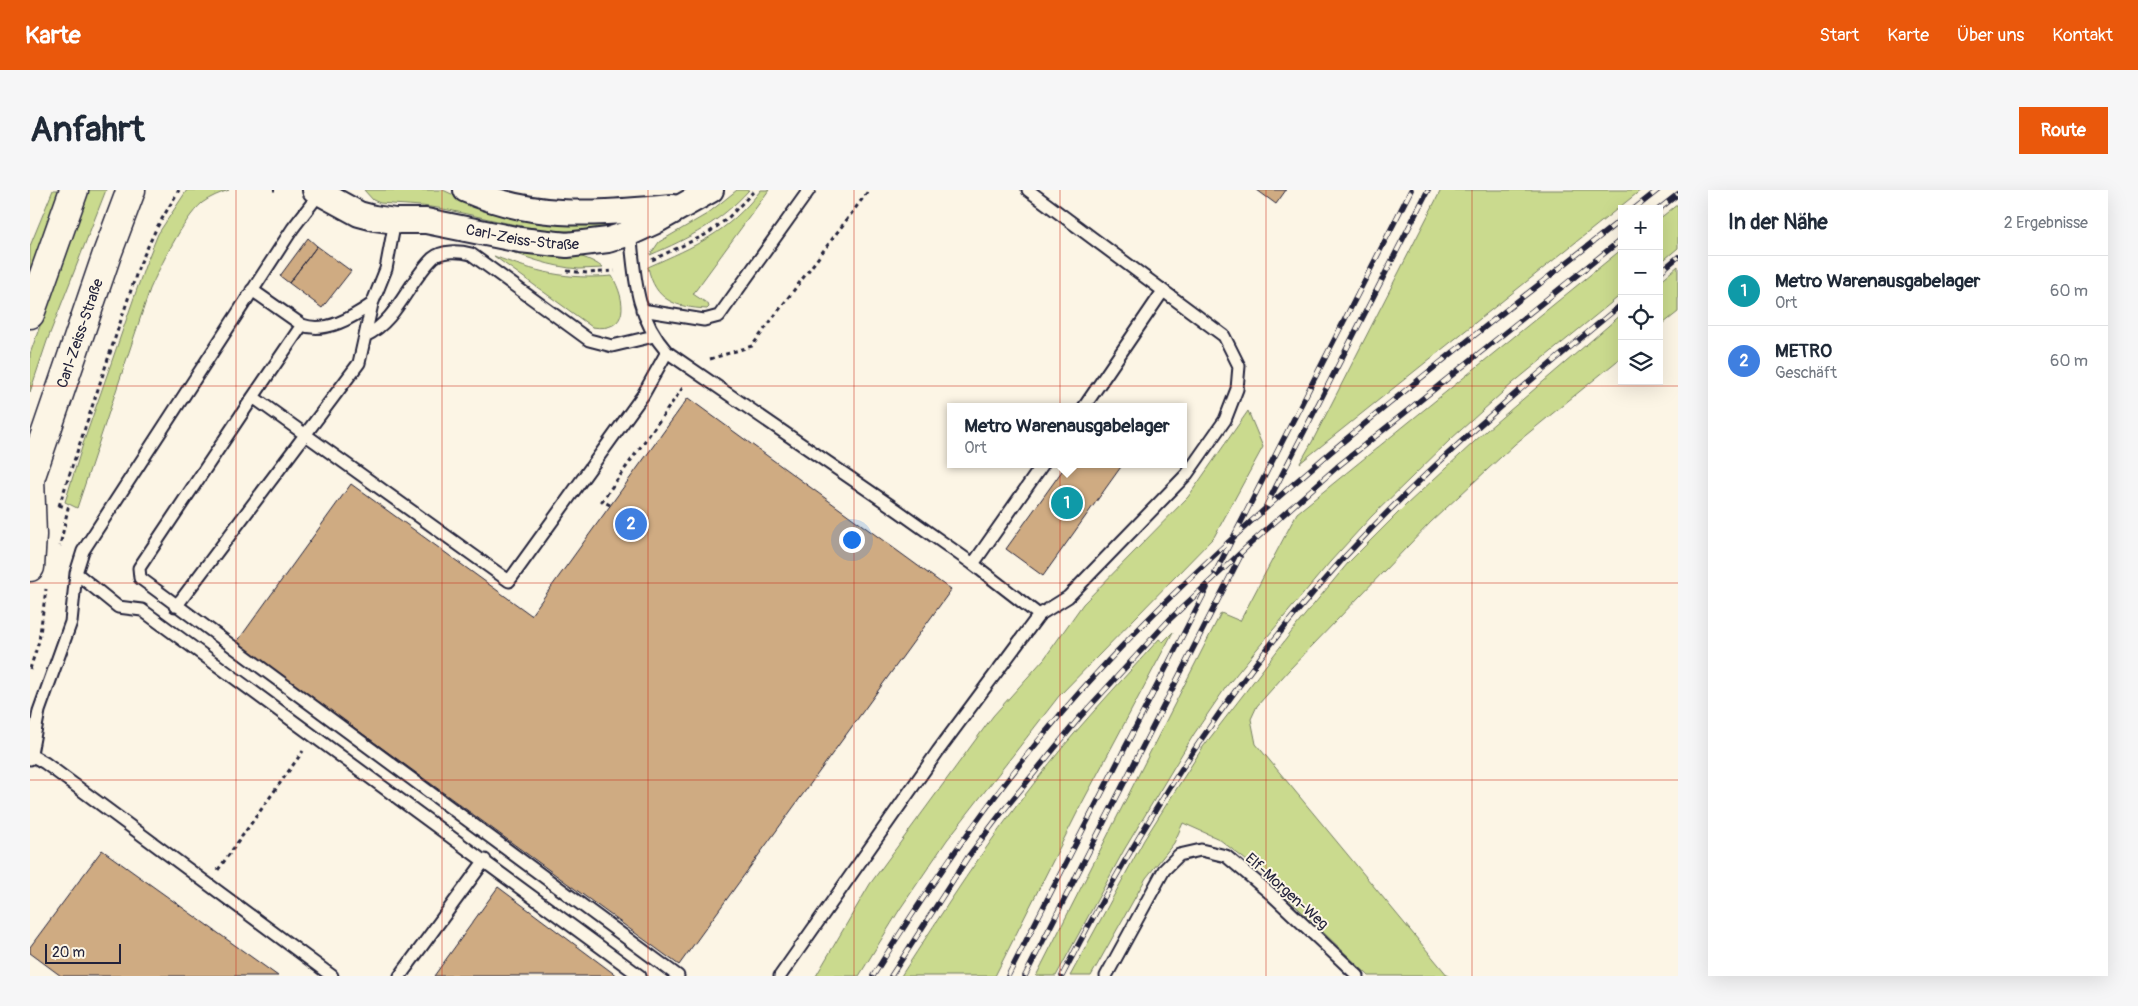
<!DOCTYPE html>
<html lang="de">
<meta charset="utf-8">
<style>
body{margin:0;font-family:Pangolin,sans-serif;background:#f6f6f7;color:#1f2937}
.controls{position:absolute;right:15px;top:15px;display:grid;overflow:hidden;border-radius:0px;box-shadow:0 5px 20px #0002}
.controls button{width:45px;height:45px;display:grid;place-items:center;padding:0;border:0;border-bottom:1px solid #e0e1e3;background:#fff;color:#1f2937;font:25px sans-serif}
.scale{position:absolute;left:15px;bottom:12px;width:76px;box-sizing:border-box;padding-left:5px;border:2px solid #22223b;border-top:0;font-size:14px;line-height:18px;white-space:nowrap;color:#22223b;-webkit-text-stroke:4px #fcf5e5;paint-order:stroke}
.you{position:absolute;left:821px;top:349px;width:18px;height:18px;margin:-12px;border:4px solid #fff;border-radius:50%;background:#1a73e8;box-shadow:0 0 0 8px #1a73e833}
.badge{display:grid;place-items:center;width:32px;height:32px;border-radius:50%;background:#ea580c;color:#fff;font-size:16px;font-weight:700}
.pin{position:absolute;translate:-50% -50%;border:2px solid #fff;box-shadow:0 1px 5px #0006}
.popup{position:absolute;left:917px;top:213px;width:240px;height:65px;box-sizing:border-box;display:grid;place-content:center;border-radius:0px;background:#fff;filter:drop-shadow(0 1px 4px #0005);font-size:16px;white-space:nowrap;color:#747a83}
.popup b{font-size:19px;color:#1f2937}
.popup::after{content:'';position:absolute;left:50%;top:100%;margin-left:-10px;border:10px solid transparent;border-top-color:#fff}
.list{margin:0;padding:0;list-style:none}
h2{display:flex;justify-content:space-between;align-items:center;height:65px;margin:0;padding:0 20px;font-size:21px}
h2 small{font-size:16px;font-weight:400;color:#747a83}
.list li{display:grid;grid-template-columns:32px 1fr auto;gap:15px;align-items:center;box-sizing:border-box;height:70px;padding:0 20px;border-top:1px solid #e0e1e3}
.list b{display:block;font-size:19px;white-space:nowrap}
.list p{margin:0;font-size:16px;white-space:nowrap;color:#747a83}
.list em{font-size:16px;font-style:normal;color:#747a83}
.icon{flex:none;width:28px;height:28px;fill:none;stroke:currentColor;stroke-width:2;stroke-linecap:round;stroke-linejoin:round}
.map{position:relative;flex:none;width:1648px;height:786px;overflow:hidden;border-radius:0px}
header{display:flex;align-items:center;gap:30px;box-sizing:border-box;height:70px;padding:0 25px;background:#ea580c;color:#fff}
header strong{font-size:24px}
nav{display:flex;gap:28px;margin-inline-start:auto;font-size:18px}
.intro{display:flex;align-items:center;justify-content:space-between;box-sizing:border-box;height:120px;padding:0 30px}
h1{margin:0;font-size:35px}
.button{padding:12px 22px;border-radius:0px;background:#ea580c;color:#fff;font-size:18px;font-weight:700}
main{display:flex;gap:30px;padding:0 30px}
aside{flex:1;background:#fff;border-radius:0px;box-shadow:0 5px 20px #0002}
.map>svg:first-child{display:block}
.green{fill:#cada8e;stroke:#767e64}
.building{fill:#cfab82;stroke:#22223b}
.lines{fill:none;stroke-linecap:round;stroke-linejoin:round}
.lane-casing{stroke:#22223b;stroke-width:15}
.street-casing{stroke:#22223b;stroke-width:28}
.secondary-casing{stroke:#22223b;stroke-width:31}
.highway-casing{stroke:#22223b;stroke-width:31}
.path{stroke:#22223b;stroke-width:3;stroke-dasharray:4 4;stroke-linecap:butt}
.lane{stroke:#fcf5e5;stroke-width:11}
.street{stroke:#fcf5e5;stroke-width:24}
.secondary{stroke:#fcf5e5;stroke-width:28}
.highway{stroke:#fcf5e5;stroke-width:28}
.rail-casing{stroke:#22223b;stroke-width:5.5}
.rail{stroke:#fcf5e5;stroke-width:4;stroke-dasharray:11;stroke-linecap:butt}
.grid{fill:none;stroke:#c8321e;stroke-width:1;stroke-opacity:0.55}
.labels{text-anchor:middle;stroke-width:4;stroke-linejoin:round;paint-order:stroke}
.street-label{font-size:15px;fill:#22223b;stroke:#fcf5e5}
</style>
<header>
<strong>Karte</strong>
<nav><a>Start</a><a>Karte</a><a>Über uns</a><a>Kontakt</a></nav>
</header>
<div class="intro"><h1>Anfahrt</h1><a class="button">Route</a></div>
<main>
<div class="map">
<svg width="1648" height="786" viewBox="0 0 1648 786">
<rect width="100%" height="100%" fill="#fcf5e5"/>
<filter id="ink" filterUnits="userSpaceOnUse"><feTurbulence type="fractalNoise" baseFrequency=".02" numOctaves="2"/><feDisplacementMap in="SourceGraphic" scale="10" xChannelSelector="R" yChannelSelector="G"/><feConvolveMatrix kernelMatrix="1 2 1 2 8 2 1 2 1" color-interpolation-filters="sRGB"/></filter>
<g filter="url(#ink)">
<path class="green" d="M23,0H33L0,95V56Z
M58,0H76L17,151L0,202V164Z
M157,0H199C190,3 180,7 172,13C153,29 130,77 120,99L47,318L35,312L53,254L115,76L128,44Z
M334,0H413L452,18L577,31L578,36C572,42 560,41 552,41C502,43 457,27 408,18C389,15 370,15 350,13L343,10Z
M707,0H719C690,32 660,48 620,65L629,52L677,24Z
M731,0H739L663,104L678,114L679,117L677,119C645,117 625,111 618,77C667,55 696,44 731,0Z
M1411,0H1611L1270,273L1282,252Z
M1648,14V58L1629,74V29Z
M469,57C499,60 550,58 573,78C565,78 557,79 549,79C522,77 494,67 469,57Z
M1592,59V104L1483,193L1421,249L1341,327L1300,372L1227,459L1196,497L1164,544L1094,660L1026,786H1006L1191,423L1210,431L1267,323Z
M464,66C505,82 538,90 582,86C596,110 600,143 562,137Z
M1648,76V122L1629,137V92Z
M1592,124V167L1485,254L1401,332L1259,480L1227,516L1221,529L1226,554L1418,786H1339L1226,678L1189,649L1153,633L1144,653L1116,688L1061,786H1040L1114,650L1173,557L1270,431L1318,373L1376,315L1457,240Z
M1218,221L1233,257L1184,347L1029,506L917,650L870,719L829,786H786L840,694L963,526L1014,469L1053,414L1158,307Z
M1143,442L1051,615L965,786H871C914,720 956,654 1005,592C1043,542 1087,496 1129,449L1133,452Z"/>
<path class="building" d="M1227,0H1256L1246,14Z
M278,48L287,56L259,93L250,86Z
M287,56L321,81L292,118L259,93Z
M658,208L921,400L649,775L207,452L321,294L501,425Z
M1037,274H1093L1013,386L976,359Z
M72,660L248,786H31L0,763V757Z
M468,697L587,786H404Z"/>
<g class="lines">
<g class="lane-casing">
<path id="lane" d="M600,40C605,88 605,125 637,162L867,320L943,374L1009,425
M222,100L272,135C296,144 323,127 342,114
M612,120L674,130L689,126L779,0
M335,146C367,131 378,92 403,68C412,60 430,61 441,64L559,150L582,156L624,146
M637,162L613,205L479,391L223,207L109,378L110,388L648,786
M223,207L272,135
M1054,217L1133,101
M943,374L1013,274
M46,383L88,417L112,420L610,786
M145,416L151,410L329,173L342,114L356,79L365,31
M1,565L15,573L302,786
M0,569L9,521L41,432L46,383L53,361L263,38L290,3
M370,786L455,670
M750,786L908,561L1009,425L1038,407L1157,284L1195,230L1207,199L1209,176L1194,146L998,0
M1076,786L1134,680L1149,665L1171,660L1196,666L1241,704L1328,786"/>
</g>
<g class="street-casing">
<g id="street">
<path id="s1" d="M285,0L329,24L344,28L365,31H396L490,50L537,55L578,50L600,43L624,32L681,0"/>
<path d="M436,0C508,31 567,23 643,17"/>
</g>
</g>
<g class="secondary-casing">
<g id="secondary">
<path id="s2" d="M0,289L77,64L101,0"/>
</g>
</g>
<g class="highway-casing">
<path id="highway" d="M0,124L44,0
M0,377L2,345L0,288"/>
</g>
<path class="path" d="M243,0H245
M622,70L677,44L698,28L725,0
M537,81L558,83L585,81
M680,169L722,156L839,0
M29,315L38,318L30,356
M580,315L572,311L654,196
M29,316L109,76L126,39L149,0
M0,479L9,451L16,399
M188,680L273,561"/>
<use href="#lane" class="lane"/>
<use href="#street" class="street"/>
<use href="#secondary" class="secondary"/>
<use href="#highway" class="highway"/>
<g class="rail-casing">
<path id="rail" d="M1604,19L1628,0
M1629,19L1648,4
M1629,83L1648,67
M1236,316L1398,0
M1185,383L1381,0
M843,786C912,675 988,567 1078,471C1232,306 1415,169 1592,29
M861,786L938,667L969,626L1050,527L1140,429L1220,354L1307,277L1592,49
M978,786L1177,398
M995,786L1210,367
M1032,786C1115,625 1214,470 1341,339C1419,258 1505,186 1592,114"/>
</g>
<use href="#rail" class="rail"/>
</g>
</g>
<path class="grid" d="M206,0V786M412,0V786M618,0V786M824,0V786M1030,0V786M1236,0V786M1442,0V786M0,196H1648M0,393H1648M0,590H1648"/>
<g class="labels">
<g class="street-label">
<text dy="5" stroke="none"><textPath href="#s1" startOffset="216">Carl-Zeiss-Straße</textPath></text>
<text dy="5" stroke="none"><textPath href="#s2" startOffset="154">Carl-Zeiss-Straße</textPath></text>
<text transform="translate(1257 701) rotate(42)" y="5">Elf-Morgen-Weg</text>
</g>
</g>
</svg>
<div class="controls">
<button>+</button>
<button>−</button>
<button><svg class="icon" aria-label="locate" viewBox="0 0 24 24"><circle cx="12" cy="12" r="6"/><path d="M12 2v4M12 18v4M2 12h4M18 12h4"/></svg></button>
<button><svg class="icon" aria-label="layers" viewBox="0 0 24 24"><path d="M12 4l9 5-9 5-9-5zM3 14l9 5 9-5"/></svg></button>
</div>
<div class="scale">20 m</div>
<div class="you"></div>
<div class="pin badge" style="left:1037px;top:313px;background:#0f9aa8">1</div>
<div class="popup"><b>Metro Warenausgabelager</b>Ort</div>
<div class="pin badge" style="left:601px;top:334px;background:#3f7fe0">2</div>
</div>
<aside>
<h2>In der Nähe<small>2 Ergebnisse</small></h2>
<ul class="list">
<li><span class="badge" style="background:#0f9aa8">1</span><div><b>Metro Warenausgabelager</b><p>Ort</p></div><em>60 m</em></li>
<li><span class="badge" style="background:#3f7fe0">2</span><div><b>METRO</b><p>Geschäft</p></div><em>60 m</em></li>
</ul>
</aside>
</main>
